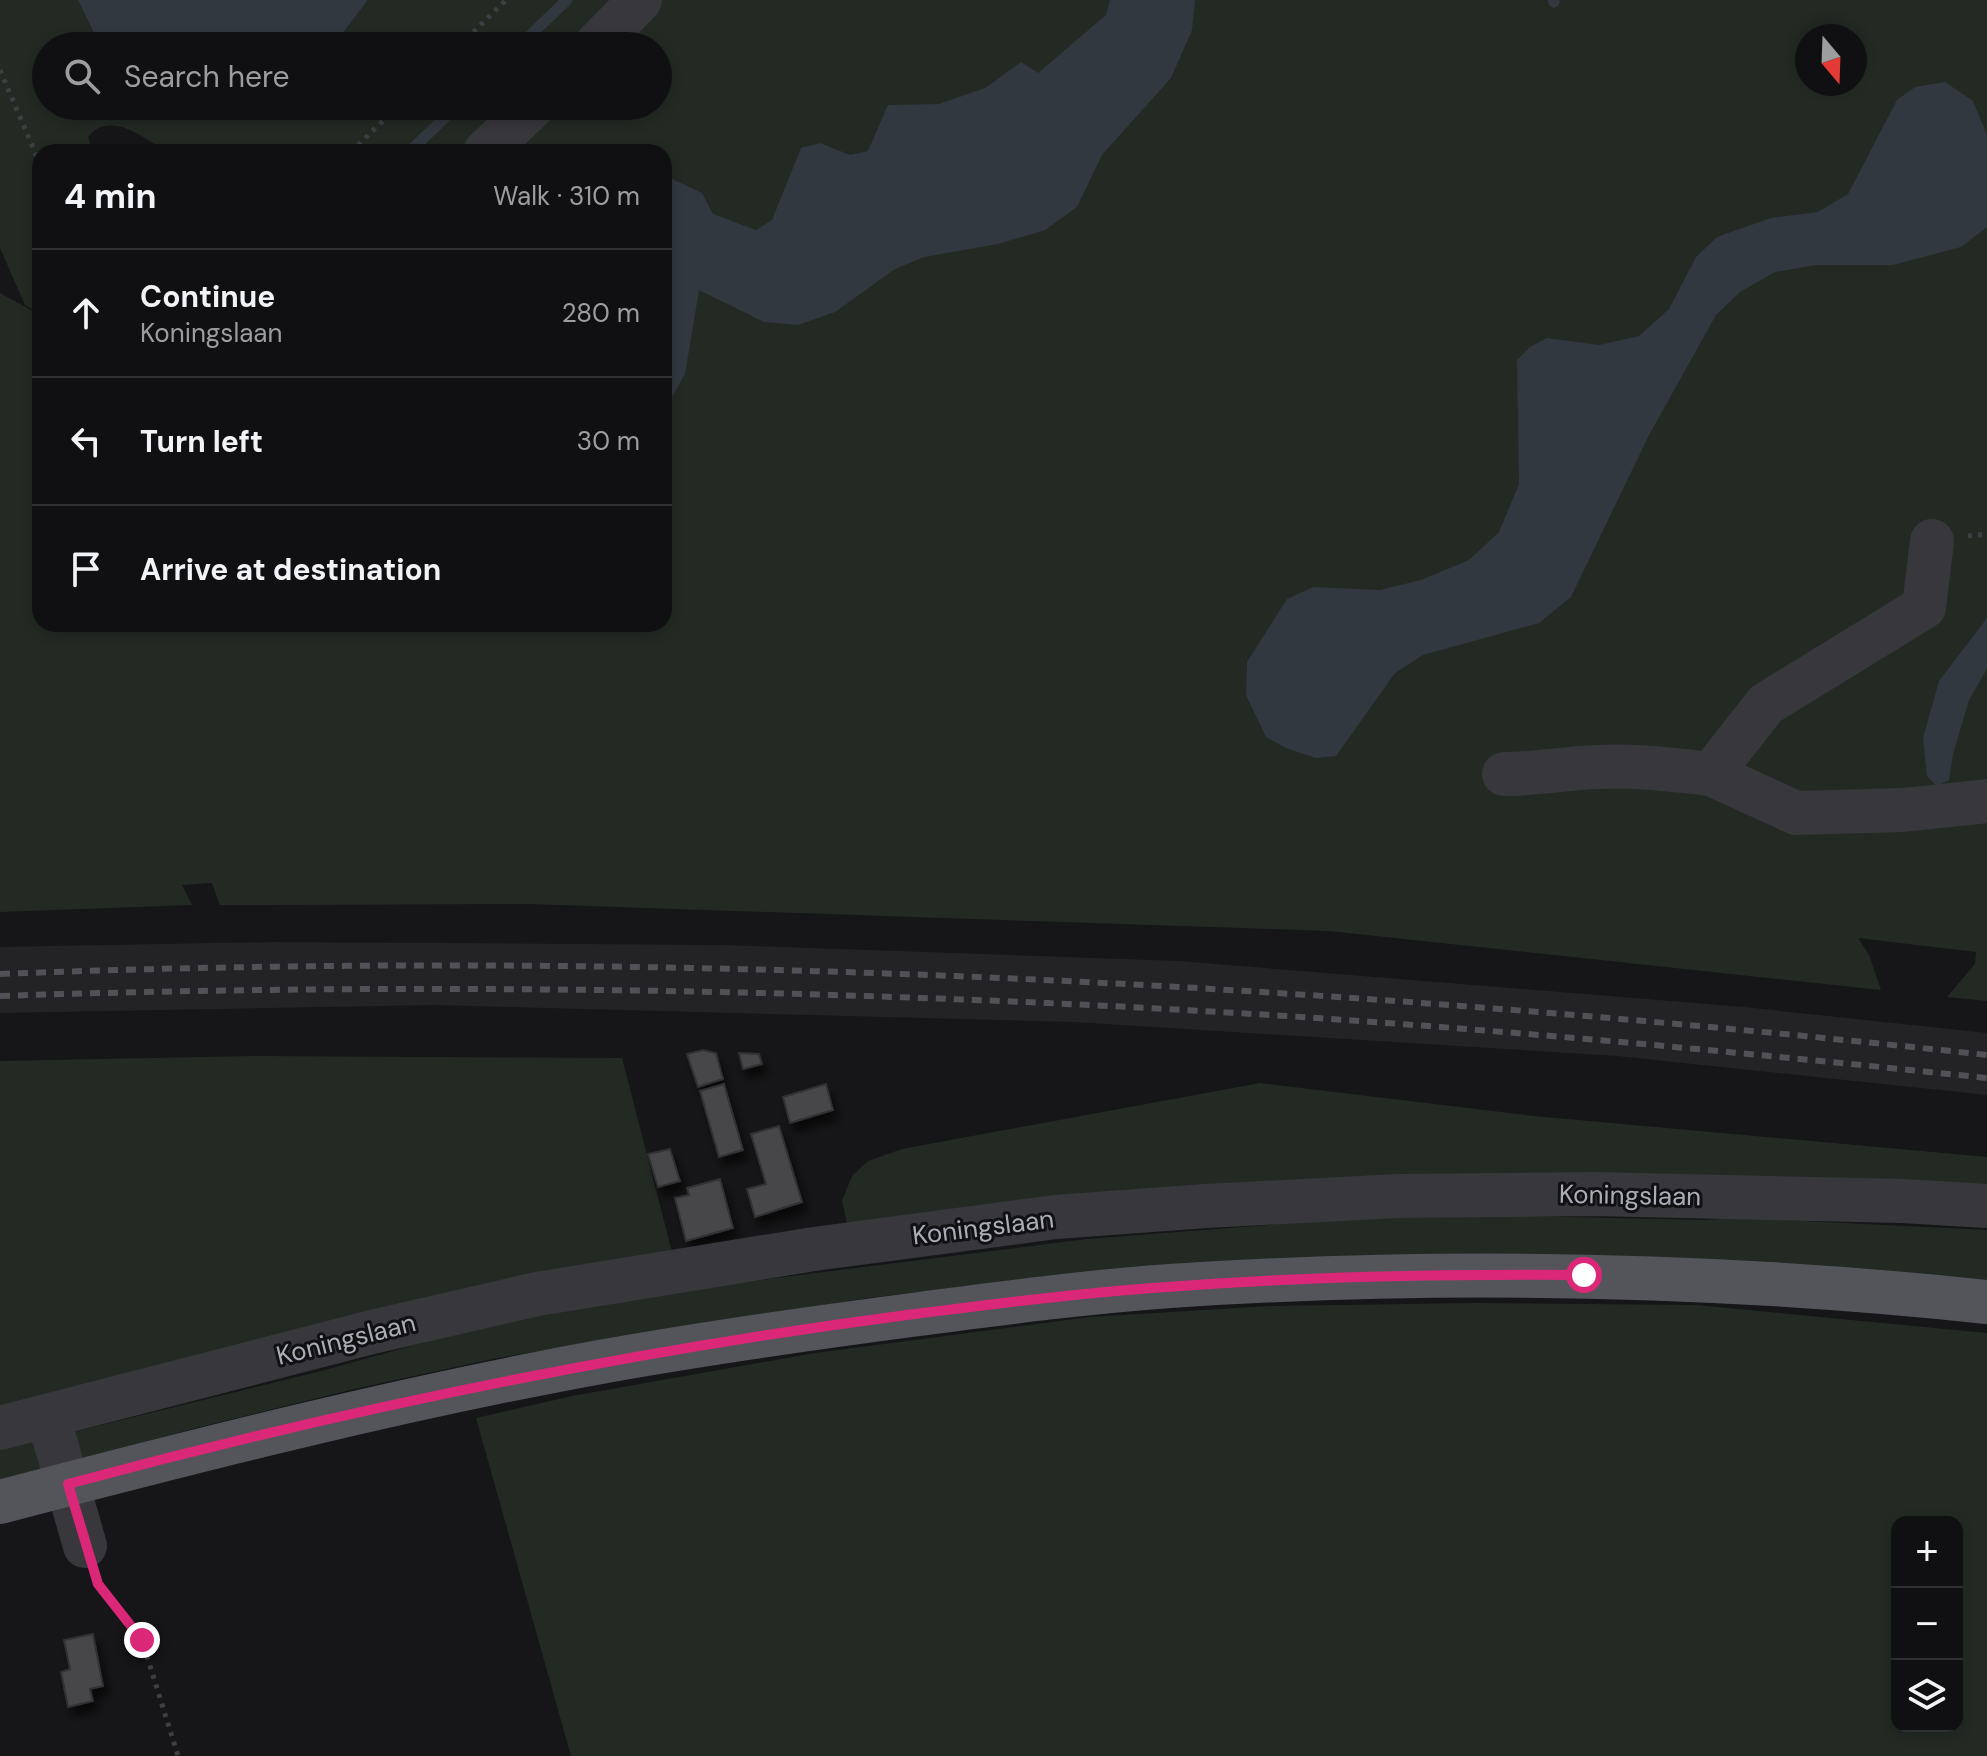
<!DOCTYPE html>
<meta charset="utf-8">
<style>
body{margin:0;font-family:"DM Sans",sans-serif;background:#19191b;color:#f1f3f6}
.controls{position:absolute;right:24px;bottom:24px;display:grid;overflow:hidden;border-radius:16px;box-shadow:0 4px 12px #0003}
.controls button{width:72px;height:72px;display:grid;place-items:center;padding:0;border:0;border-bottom:2px solid #303032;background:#101012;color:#f1f3f6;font:40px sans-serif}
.compass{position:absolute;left:1795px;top:24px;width:72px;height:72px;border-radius:50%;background:#101012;box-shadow:0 4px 12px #0003;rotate:161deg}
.stop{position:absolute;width:24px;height:24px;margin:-18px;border:6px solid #db2777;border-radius:50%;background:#fff}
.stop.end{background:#db2777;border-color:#fff;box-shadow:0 2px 8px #0008}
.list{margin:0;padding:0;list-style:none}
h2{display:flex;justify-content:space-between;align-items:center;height:104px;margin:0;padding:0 32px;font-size:34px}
h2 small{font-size:26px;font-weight:400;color:#9c9d9f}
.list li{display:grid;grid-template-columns:52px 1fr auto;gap:24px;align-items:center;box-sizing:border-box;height:128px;padding:0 32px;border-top:2px solid #303032}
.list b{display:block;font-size:30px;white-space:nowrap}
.list p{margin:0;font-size:26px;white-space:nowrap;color:#9c9d9f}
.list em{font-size:26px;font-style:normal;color:#9c9d9f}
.icon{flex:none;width:44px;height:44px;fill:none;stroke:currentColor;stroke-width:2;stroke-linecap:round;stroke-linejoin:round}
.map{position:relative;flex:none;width:1987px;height:1756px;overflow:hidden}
.search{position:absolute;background:#101012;box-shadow:0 4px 12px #0003;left:32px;top:32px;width:640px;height:88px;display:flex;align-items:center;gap:20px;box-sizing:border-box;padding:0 28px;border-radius:44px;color:#9c9d9f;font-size:30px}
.panel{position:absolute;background:#101012;box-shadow:0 4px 12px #0003;left:32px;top:144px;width:640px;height:488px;border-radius:24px}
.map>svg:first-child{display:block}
.built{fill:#232225}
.green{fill:#232a24;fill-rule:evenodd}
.water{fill:#31383f}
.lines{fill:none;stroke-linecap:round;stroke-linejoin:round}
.stream{stroke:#31383f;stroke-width:11}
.building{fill:#46464a;stroke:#313134;stroke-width:2;filter:url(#shadow)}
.path{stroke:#3e3f43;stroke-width:5;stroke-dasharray:4 6;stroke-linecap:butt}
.minor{stroke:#38383c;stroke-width:44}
.major{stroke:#54555b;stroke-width:44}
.rail{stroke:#515257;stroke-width:6;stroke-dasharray:10 8;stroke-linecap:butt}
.route{stroke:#db2777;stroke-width:10}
.labels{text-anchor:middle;stroke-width:6;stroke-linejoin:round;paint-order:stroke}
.street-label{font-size:26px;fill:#aaadb6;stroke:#111113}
</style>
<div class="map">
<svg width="1987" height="1756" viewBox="0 0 1987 1756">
<defs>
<filter id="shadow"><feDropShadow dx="5" dy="9" stdDeviation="4" flood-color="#0009"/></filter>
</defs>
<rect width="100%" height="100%" fill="#161618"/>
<path class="built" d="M276,942L723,945L1179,961L1744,1007L1987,1033V1095L1617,1056L1074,1022L436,1005L0,1013V947Z"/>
<path class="green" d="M0,0H78L100,46H46V106H658V46H333L368,0H1987V1001L1947,997L1975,964L1976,952L1858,938L1869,955L1881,990L1329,931L529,904L220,905L212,883L182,885L192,905L0,912V293L40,315V624H664V152H161L159,147C139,134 108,112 88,137L93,152H40V314L25,305L0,248ZM1807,36H1855V84H1807Z
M253,1056L622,1058L672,1252L0,1414V1061Z
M1260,1083L1534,1116L1987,1157V1195L848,1227L842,1201L852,1176L868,1161L902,1149Z
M1482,1215L1703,1220L1742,1218L1987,1230V1286L1048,1276L868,1298L497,1358L354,1389L192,1429L0,1482V1450L325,1370L490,1324L618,1301L776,1278L1087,1239L1332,1220Z
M1476,1303L1696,1305L1987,1333V1756H571L476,1418L572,1396L815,1353L1090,1317L1269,1306ZM1897,1522H1957V1726H1897Z"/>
<path class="water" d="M78,0H368L333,46H100Z
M1110,0H1195L1192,30L1171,78L1102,155L1077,207L1045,230L998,244L924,257L895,269L835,312L798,325L764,322L699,290L685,374L664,411V175L702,193L713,214L756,230L772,220L801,148L820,143L850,155L868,151L888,105L939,104L985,88L1021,62L1038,73L1106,15Z
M1945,82L1973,101L1987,135V227L1961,247L1893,265H1816L1775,272L1740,292L1716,315L1649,435L1571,597L1539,623L1423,655L1395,673L1336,756L1316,758L1286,748L1266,737L1246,695L1247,662L1287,599L1313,587L1380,590L1421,580L1469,560L1499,532L1519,484L1517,360L1530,347L1547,338L1599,345L1639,336L1669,309L1696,257L1717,237L1771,218L1818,212L1848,194L1897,100L1915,87Z
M1987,618V669L1969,700L1953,754L1949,780L1937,786L1927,776L1923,738L1939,681Z"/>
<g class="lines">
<path class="stream" d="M1553,0L1554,2
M519,46L567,0
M409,152L457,106"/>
</g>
<path class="building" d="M703,1050L716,1053L723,1079L698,1087L687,1054Z
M739,1053L759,1054L762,1064L743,1069Z
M724,1084L743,1150L719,1157L700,1091Z
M826,1084L833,1110L790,1123L783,1097Z
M779,1126L802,1202L755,1217L747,1189L766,1184L751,1134Z
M670,1149L680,1181L658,1187L648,1154Z
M720,1179L733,1228L686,1241L675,1198L689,1195L687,1188Z
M93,1634L103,1686L90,1689L93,1701L68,1707L61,1672L70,1669L64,1640Z"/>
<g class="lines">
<path class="path" d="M459,46L506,0
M0,70L40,164
M351,152L398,106
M1968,536L1987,534
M97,1582L142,1640L178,1756"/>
<path class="minor" d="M595,46L640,0
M485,152L533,106
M1504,774C1536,774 1567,768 1598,767C1636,765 1674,770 1711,774L1766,704L1924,607L1932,541
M1711,774L1796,813L1903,810L1987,801
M48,1416L85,1546
M0,1428L372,1332L537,1294L814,1249L1056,1217L1206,1206L1398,1196L1594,1194L1903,1201L1987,1206"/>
<path class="major" d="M0,1502C198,1450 398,1399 600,1362C706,1343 812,1328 919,1314C1003,1303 1086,1292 1170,1286C1443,1268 1715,1273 1987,1302"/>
<path class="rail" d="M0,974C663,948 1328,983 1987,1055
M0,996C423,982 847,989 1270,1015C1509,1030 1748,1053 1987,1078"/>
</g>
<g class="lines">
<path class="route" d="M142,1640L98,1584L68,1484C343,1410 624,1352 907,1315C993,1304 1080,1293 1167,1287C1306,1276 1445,1274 1584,1275"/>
</g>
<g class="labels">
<g class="street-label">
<text transform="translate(1630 1195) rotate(1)" y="9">Koningslaan</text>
<text transform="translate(983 1227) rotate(-7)" y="9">Koningslaan</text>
<text transform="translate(346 1339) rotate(-14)" y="9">Koningslaan</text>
</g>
</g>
</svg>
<div class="controls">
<button>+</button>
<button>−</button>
<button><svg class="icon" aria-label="layers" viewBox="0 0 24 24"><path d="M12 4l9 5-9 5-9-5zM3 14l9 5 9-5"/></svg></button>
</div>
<svg class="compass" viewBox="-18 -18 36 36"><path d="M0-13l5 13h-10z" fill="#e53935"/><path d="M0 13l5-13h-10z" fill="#9c9d9f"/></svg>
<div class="stop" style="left:1584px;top:1275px"></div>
<div class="stop end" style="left:142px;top:1640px"></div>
<div class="search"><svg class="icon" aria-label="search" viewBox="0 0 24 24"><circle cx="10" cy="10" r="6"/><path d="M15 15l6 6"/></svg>Search here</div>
<section class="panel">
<h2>4 min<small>Walk · 310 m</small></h2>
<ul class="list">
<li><svg class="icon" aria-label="ahead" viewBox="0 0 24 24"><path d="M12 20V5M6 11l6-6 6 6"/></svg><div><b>Continue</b><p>Koningslaan</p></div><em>280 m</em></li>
<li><svg class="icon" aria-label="left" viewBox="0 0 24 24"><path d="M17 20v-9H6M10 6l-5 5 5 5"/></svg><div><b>Turn left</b></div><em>30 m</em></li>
<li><svg class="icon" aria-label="arrive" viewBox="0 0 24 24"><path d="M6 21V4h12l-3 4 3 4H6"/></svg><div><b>Arrive at destination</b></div></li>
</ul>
</section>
</div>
